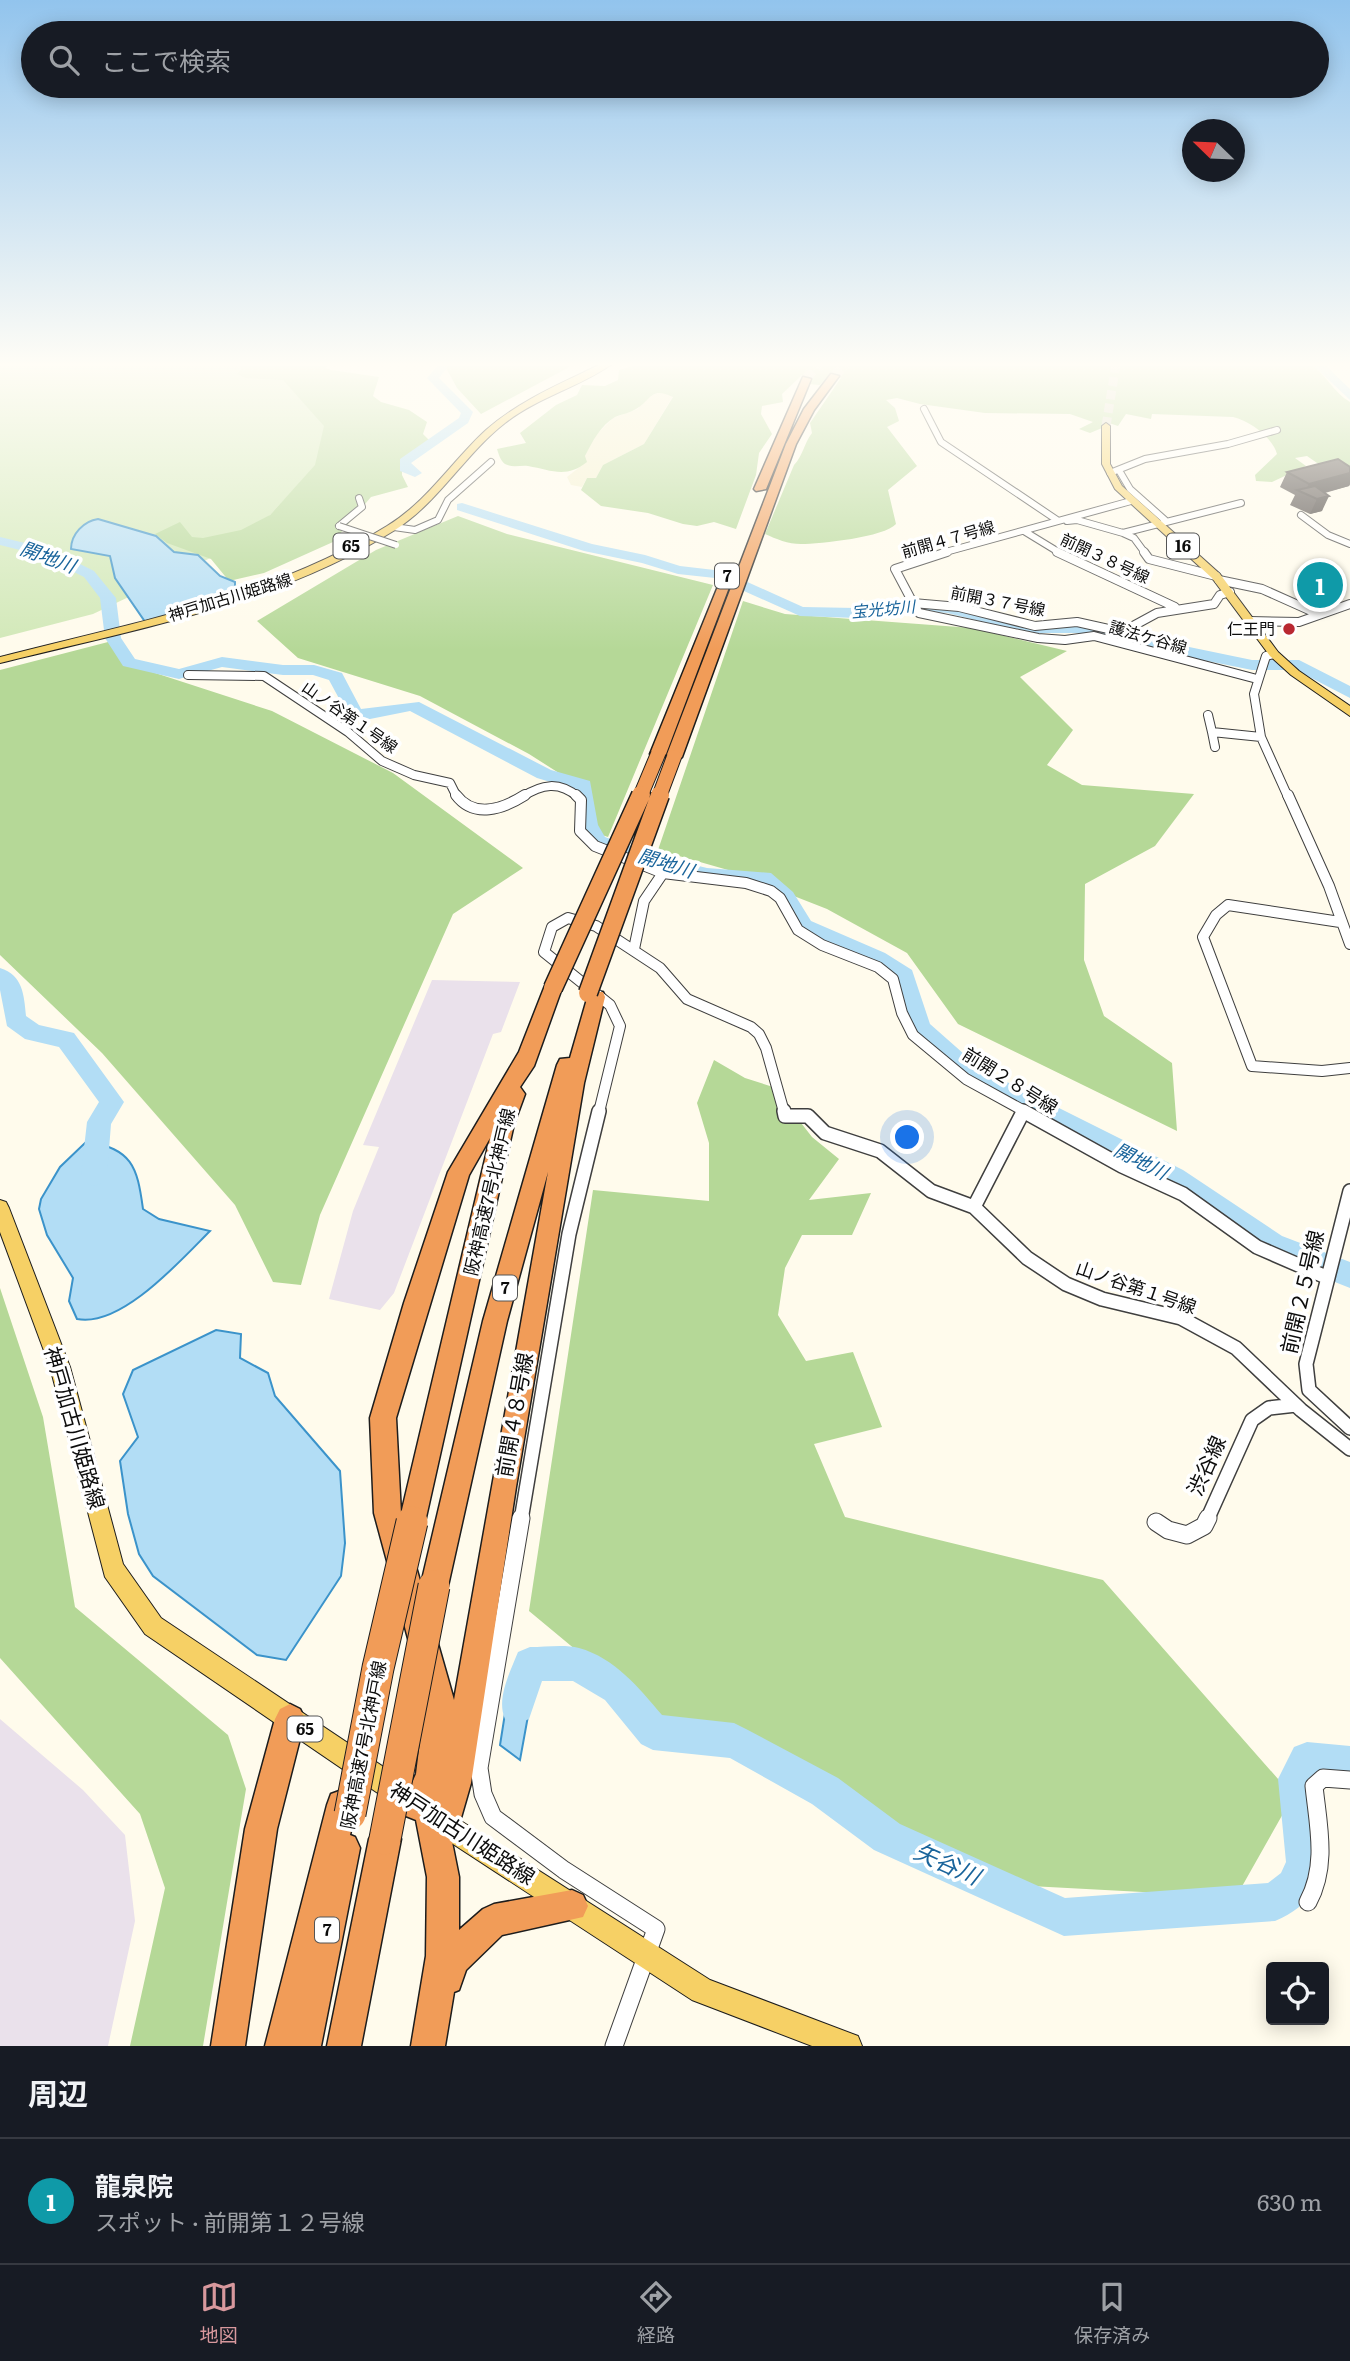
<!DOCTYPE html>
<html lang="ja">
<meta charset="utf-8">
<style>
body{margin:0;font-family:Literata,"Noto Sans JP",serif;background:#20242c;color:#f1f3f6}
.controls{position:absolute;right:21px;bottom:21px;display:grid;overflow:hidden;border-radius:7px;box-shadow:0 4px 18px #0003}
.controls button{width:63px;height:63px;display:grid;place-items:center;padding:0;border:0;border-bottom:2px solid #363941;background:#171b24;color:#f1f3f6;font:35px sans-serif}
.compass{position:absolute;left:1182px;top:119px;width:63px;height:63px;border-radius:50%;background:#171b24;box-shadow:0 4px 18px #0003;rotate:293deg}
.you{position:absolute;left:908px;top:1138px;width:24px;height:24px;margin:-18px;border:5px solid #fff;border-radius:50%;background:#1a73e8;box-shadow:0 0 0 10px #1a73e833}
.badge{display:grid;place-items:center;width:46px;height:46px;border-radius:50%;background:#d8989d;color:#fff;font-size:23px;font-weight:700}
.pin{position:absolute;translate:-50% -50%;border:4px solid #fff;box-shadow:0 2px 7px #0006}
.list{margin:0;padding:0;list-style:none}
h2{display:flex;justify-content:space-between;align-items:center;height:91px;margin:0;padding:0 28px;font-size:30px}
h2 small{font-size:23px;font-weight:400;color:#9ea1a6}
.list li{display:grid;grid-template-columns:46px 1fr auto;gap:21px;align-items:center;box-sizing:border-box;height:126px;padding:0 28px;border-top:2px solid #363941}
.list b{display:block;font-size:26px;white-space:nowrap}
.list p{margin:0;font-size:23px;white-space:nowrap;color:#9ea1a6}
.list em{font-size:23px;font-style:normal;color:#9ea1a6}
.icon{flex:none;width:38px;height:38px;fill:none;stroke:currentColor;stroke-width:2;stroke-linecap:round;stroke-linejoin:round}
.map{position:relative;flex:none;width:1350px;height:2046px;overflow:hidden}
.search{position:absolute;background:#171b24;box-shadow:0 4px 18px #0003;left:21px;right:21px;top:21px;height:77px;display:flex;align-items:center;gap:18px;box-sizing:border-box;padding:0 24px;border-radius:38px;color:#9ea1a6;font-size:26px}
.sheet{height:217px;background:#171b24}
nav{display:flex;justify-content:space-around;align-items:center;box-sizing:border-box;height:98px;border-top:2px solid #363941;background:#171b24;font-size:19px;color:#9ea1a6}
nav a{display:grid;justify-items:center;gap:4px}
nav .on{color:#d8989d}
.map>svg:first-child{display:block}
.industrial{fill:#eae1eb}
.farmland{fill:#f4f0cd}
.green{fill:#d1e8b7}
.forest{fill:#b5d897}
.water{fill:#b2ddf5;stroke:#3b93ca;stroke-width:2}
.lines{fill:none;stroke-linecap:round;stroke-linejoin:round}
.river{fill:#b2ddf5;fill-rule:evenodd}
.primary-tunnel{stroke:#dbd7ca;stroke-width:9;stroke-dasharray:9 4.5;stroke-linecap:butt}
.motorway-tunnel{stroke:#dbd7ca;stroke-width:10;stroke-dasharray:10 5;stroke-linecap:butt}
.minor-far4-casing{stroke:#3f3f3f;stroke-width:8}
.minor-far3-casing{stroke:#3f3f3f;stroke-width:10}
.minor-far2-casing{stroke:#3f3f3f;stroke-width:12}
.minor-far1-casing{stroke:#3f3f3f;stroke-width:16}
.minor-casing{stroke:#3f3f3f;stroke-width:19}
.primary-casing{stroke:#1d1d1d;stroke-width:2}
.motorway-casing{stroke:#1d1d1d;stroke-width:3}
.minor-far4{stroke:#fff;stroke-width:6}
.minor-far3{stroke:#fff;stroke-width:8}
.minor-far2{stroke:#fff;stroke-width:10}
.minor-far1{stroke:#fff;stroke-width:13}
.minor{stroke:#fff;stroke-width:17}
.primary{fill:#f6d065;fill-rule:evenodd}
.motorway{fill:#f19c58;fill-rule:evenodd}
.minor-bridge-casing{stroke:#3f3f3f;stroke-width:8;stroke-linecap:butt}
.motorway-bridge-far2-casing{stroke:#1d1d1d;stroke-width:16;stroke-linecap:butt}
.motorway-bridge-far1-casing{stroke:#1d1d1d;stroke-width:21;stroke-linecap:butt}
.motorway-bridge-casing{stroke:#1d1d1d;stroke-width:33;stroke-linecap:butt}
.minor-bridge{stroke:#fff;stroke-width:6}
.motorway-bridge-far2{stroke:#f19c58;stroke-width:14}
.motorway-bridge-far1{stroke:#f19c58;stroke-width:18}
.motorway-bridge{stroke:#f19c58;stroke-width:31}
.wall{fill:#49423f}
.shaded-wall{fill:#3c3633}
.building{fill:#554d49;stroke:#3c3633;stroke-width:2}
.poi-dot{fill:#b92831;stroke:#fff;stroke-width:2.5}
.labels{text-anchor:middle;stroke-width:7;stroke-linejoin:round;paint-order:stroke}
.far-street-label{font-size:16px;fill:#0c0c0c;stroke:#fff}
.shield{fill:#fff;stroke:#555;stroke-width:2}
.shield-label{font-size:16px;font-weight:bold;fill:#0c0c0c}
.far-water-label{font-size:16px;font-style:italic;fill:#19649b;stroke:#fff}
.far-poi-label{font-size:16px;fill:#0c0c0c;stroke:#fff;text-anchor:end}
.street-label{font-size:18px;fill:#0c0c0c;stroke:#fff}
.water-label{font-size:19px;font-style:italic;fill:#19649b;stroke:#fff}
.near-street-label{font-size:21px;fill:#0c0c0c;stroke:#fff}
.near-water-label{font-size:23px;font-style:italic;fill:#19649b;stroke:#fff}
</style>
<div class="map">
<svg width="1350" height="2046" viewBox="0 0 1350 2046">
<rect width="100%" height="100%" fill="#fffbec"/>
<path class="industrial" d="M432,980L520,982L501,1032L493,1034L394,1293L380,1310L329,1299L353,1211L379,1147L363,1145Z
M0,1719L83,1790L125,1835L135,1921L108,2046H0Z"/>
<path class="farmland" d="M662,392L673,396L644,444L603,465L596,478H587L582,487L571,485L567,477L586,462L585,456L594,437L613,418L638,409L648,396Z"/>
<path class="green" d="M0,364H299L354,424L246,541L93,614L0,638Z"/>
<path class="forest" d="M238,364H328L326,368L331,370L379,377L373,396L381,402L409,410L427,422L423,434L429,440L402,464V475L408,487L371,497L333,542L264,573L229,581L211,559L167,543L155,534L180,522L192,537L203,538L241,530L270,515L315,465L324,426L283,380L246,378L237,374L242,368Z
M444,364H575L481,414L457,388Z
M639,364H1310C1326,374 1333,392 1350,402V479L1343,481L1307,456L1295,458L1306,466L1272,482L1256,481L1255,475L1277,454C1272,437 1250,421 1233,417L1152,414L1151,419L1126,414L1118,426L1103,421L1102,428L1090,433L1079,429L1093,422L1070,414L985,413L920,404L897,398L886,400L895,408L899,421L887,427L917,466L888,490L896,524C885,537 820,544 801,544C788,544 776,539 765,534L794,465C803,456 804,443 812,433L810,423L841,378L829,375L820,385L809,384L812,377L802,375L782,394L783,402L762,406L761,414L772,434L759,453L756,475L736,529L714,522L697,526L683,524L648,513L601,506L581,490L587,478H596L603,465L644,444L673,397C650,386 652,400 636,409C630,413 622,414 615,417C601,425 592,442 585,456L587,462C566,479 551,470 528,466C521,465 512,468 505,464C500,460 499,455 497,449L526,443L520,433L556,405L577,395L582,385L605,386L618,380L619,370Z
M458,516L507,534L713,585L608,837L596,833L584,789L529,754L420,696L298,658L257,621L376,550Z
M743,601L785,614L972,628L1067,651L1020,677L1073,730L1047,765L1082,785L1194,794L1155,846L1085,884L1084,960L1104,1016L1172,1063L1177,1131L958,1024L907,953L827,909L728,870L658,850Z
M108,642L146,670L272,711L393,773L523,868L453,914L320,1215L301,1285L273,1282L235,1205L102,1053L0,955V670Z
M714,1060L745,1078L773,1087L812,1137L839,1159L809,1200L871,1193L852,1235H802L785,1268L778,1315L806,1361L853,1352L882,1427L814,1444L845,1517L1103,1580L1293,1796L1236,1897L1013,1885L653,1714L529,1611L593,1190L709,1201V1143L697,1103Z
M0,1288L43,1417L75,1607L228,1735L246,1789L203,2046H130L165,1888L140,1814L0,1658Z"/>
<path class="water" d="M98,519L156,536L174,552L198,555L220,576L235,582V586L243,591L224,605L148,626L115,578L110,556L71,549C71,534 84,521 98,519Z
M87,1141C132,1150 137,1165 143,1209L159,1219L210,1231C181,1260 121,1328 77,1319L69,1301L73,1278L47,1235L39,1209L41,1199L60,1167Z
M216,1330L241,1334L240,1358L268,1373L275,1396L340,1471L345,1543L341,1576L286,1660L257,1655L153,1576L139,1554L128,1514L120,1461L138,1437L123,1394L133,1370Z
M536,1672L520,1760L500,1745L509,1688Z"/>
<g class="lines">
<path class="river" d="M439,364H450L439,378L473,412L468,423L411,463L422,473L415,477L400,471V459L459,418L461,413L427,378Z
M1312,364H1324L1350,389V400Z
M462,503L592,544L645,555L680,566L723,571L803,607L856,608L923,601L947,603L1028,623H1092L1165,642L1252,660H1299L1350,686V698L1296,670H1252L1163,652L1092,633H1028L947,613L923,611L856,618L800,616L715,578L678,574L642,563L584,551L457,510V504Z
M0,537L50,549L94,571L116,598L121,638L135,659L179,669L222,657L283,665H314L342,673L361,709L419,702L551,770L590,781L598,825L605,837L657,856L707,868L771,873L793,892L811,921L885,953L912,970L930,1024L981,1069L1183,1170L1282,1236L1350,1262V1288L1264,1254L1165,1186L965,1083L912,1035L894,981L869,965L797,931L779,902L759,885L707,882L646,867L591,847L578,825L574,789L537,778L410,711L370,719L349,717L329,680L313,675H283L222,667L179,679L123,666L105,638L100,598L84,577L40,555L0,545Z
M0,968C23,975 24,995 26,1016L39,1025L74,1033L124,1102L111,1124L107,1175L103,1183L94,1186L85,1183L81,1175L87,1122L99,1102L59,1047L25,1039L7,1026L0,990Z
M530,1647C545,1647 565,1644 579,1648C615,1658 639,1688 662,1715L734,1723L746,1729L838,1778L900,1824L1065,1898L1268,1883L1281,1873L1286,1862L1278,1779L1294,1747L1307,1742L1350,1746V1782L1316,1779L1314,1782C1321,1837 1340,1894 1275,1921L1064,1936L874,1850L812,1804L730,1758L653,1750L641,1744L605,1700L573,1681H542L529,1719L517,1724L505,1719C496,1699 510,1672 518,1652Z"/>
<path class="primary-tunnel" d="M1106,426L1116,364"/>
<path class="motorway-tunnel" d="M834,376L846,364
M806,379L818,364"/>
<g class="minor-far4-casing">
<path id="minor-far4" d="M924,409L941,442L1057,520
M1120,472L1130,489L1166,521
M1110,473L1145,459L1228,444L1277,430
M1301,515L1328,535L1350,544
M1067,521L1077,520L1123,533L1241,503
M339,526L362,507L359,498
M394,527L415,530L438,520L448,500L491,462
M1024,531L1060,553
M1123,533L1134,538L1145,553
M942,553L1131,501"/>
</g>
<g class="minor-far3-casing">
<path id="minor-far3" d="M947,552L895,569L913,603L959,607L1035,626L1077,622L1122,632L1157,613L1214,604L1220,595L1230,592
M1057,552L1175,607
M1144,552L1149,559L1216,576
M1219,580L1262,589L1318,614
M913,604L919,613L1038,638L1065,640L1094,636L1257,679
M1250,621L1299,622L1350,604
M1274,654L1266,656L1254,694L1261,737L1288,797
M188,675L264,676L348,732L382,761L414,775L450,783L457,797
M1208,715L1212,732L1261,737
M1212,732L1215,747
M522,797C542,784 559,781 578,797"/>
</g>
<g class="minor-far2-casing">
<path id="minor-far2" d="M456,795C474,819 503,809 525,795
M576,795L581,800L580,831L595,846L663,873L746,883L771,891L780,898L798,930L822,945L878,967L893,979L902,1013L913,1035L966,1079L1026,1112
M1288,795L1329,886L1350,944
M1340,922L1228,905L1216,915L1203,937L1252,1066L1322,1071L1350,1068
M634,949L644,901L663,873
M599,1112L620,1026L610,1005L544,952L552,927L568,918L596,926L660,968L687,999L751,1027L759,1034L766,1048L784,1112"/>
</g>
<g class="minor-far1-casing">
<path id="minor-far1" d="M784,1111L785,1116H808L825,1133L880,1151L931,1191L974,1207L1027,1258L1066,1284L1102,1299L1181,1318L1236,1348L1301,1410L1350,1449
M1023,1111L1122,1166L1183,1194L1257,1247L1326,1277
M1350,1191L1306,1364L1309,1390L1350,1428
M974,1207L1023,1112
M521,1520L569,1234L599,1111
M1207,1520L1252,1420L1269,1408L1296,1405"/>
</g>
<g class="minor-casing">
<path id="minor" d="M521,1518L479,1768L483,1794L493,1817L564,1870L656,1929L614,2046
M1156,1522L1168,1530L1187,1535L1204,1526L1208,1518
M1308,1902C1328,1865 1318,1825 1314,1786L1323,1778L1350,1780"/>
</g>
<g class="primary-casing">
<path id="primary" d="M601,364H612C580,387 538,397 505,423C465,454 439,502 395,530C278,604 133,630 0,663V657C131,623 270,598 387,526C427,502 452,461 486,430C520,400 562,383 601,364Z
M1106,423L1110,426V464L1122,486L1220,574L1278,652L1299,671L1350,706V716L1291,675L1270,656L1212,578L1115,489L1102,464V426Z
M0,1200L6,1202L9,1208L70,1367L123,1564L161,1618L406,1782L410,1791L406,1800L397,1804L388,1800L145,1634L105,1577L50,1367L0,1232Z
M439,1807L710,1980L858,2036L862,2046H812L692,2000L430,1829L426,1820L430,1811Z"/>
</g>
<g class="motorway-casing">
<path id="motorway" d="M831,374L839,376L814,410L796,444L682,757L679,760H669L666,757L786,444L804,409Z
M803,377L811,379L766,489L756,491L754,489Z
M721,579L731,582L666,754L663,757H653L650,754Z
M553,981L562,988L534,1066L520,1087L525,1094L514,1124L425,1522L421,1531L412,1535L406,1533L421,1584L483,1321L557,1065L560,1059L570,1058L589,992H603L605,997L584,1083L516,1487L471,1783L456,1835L451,1837L459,1877V1930L483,1909L494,1904L572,1890L583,1895L588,1906L583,1917L502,1935L466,1970L459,1990L454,1992L445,2046H411L426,1956L427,1877L416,1820L406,1816L402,1805L416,1774L425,1701L374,1513L370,1418L404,1303L448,1172L519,1052L546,983ZM490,1138L401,1514L396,1418L469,1175ZM548,1172L454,1700L424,1595L434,1600L444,1596L448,1586L507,1321Z
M290,1704L300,1709L305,1719L277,1829L245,2046H211L245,1829L275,1719L280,1709Z
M342,1790L353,1794L357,1805L350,1835L355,1837L360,1848L321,2046H265L327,1805L331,1794Z
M385,1823L396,1828L401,1839L361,2046H327L369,1839L374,1828Z"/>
</g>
<use href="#minor-far4" class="minor-far4"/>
<use href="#minor-far3" class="minor-far3"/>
<use href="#minor-far2" class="minor-far2"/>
<use href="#minor-far1" class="minor-far1"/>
<use href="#minor" class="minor"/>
<use href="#primary" class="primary"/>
<use href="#motorway" class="motorway"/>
<g class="minor-bridge-casing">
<path id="minor-bridge" d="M339,526L396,545"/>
</g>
<g class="motorway-bridge-far2-casing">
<path id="motorway-bridge-far2" d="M640,797L658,754
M659,797L674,757"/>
</g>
<g class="motorway-bridge-far1-casing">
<path id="motorway-bridge-far1" d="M553,988L641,795
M588,993L660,795"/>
</g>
<g class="motorway-bridge-casing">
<path id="motorway-bridge" d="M350,1814L378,1668L412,1522
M385,1839L434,1586"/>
</g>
<use href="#minor-bridge" class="minor-bridge"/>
<use href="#motorway-bridge-far2" class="motorway-bridge-far2"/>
<use href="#motorway-bridge-far1" class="motorway-bridge-far1"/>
<use href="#motorway-bridge" class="motorway-bridge"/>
</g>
<path class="wall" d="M1350,467V484L1349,486L1325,493L1322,511L1310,514L1290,505L1295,495L1280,487L1287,472Z
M1307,582L1334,587L1320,597L1303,590Z"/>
<path class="shaded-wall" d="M1350,473V484L1349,486L1311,496L1304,493L1309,484Z
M1329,496L1322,511L1310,514L1317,499Z
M1338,579L1334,587L1320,597L1324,589Z"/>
<path class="building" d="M1338,459L1350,467V473L1309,484L1287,472Z
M1315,486L1329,496L1317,499L1297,490Z
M1321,572L1338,579L1324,589L1307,582Z"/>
<linearGradient id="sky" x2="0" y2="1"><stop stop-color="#92c4ed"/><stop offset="0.56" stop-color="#fffdf6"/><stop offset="1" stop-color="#fffdf6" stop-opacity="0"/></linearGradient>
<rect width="1350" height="651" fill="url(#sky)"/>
<circle class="poi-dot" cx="1289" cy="629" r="7"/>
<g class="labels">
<g class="far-street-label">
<text transform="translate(948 539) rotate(-16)" y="6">前開４７号線</text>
<text transform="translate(1105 558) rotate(25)" y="6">前開３８号線</text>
<text transform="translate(230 597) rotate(-17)" y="6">神戸加古川姫路線</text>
<text transform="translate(998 601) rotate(11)" y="6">前開３７号線</text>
<text transform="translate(1148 637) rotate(16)" y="6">護法ケ谷線</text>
<text transform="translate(350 717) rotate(35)" y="6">山ノ谷第１号線</text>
</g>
<g class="shield">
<rect x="333.5" y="533.5" width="35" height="25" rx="5"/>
<rect x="1167" y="533.5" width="32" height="25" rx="5"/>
<rect x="715" y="563.5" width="24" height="25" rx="5"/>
<rect x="493" y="1275.5" width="24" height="25" rx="5"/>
<rect x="287.5" y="1716.5" width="35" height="25" rx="5"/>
<rect x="315" y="1917.5" width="24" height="25" rx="5"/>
</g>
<g class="shield-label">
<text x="351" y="552">65</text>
<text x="1183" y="552">16</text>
<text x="727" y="582">7</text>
<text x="505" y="1294">7</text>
<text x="305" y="1735">65</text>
<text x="327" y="1936">7</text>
</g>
<g class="far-water-label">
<text transform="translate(883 609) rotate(-5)" y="6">宝光坊川</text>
</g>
<g class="far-poi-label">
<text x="1275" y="635">仁王門</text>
</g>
<g class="street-label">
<text transform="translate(1010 1081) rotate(32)" y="6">前開２８号線</text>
<text transform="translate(490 1192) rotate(-77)" y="6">阪神高速7号北神戸線</text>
<text transform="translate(1136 1288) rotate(19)" y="6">山ノ谷第１号線</text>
<text transform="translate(364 1745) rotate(-79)" y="6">阪神高速7号北神戸線</text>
</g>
<g class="water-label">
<text transform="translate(48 557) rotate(20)" y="7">開地川</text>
<text transform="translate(666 863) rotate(17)" y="7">開地川</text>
<text transform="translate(1141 1161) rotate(27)" y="7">開地川</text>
</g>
<g class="near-street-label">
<text transform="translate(1303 1292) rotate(-77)" y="7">前開２５号線</text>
<text transform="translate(515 1415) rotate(-80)" y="7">前開４８号線</text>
<text transform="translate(74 1428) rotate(74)" y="7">神戸加古川姫路線</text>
<text transform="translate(1207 1466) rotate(-66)" y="7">渋谷線</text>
<text transform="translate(462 1834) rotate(33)" y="7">神戸加古川姫路線</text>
</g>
<g class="near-water-label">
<text transform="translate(947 1864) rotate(24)" y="8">矢谷川</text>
</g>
</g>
</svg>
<div class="controls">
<button><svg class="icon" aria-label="locate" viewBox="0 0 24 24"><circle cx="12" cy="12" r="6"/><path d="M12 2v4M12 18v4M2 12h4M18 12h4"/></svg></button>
</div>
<svg class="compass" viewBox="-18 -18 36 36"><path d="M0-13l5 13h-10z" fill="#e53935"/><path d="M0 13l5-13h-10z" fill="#9ea1a6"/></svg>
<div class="you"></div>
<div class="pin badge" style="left:1320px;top:585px;background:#0f9aa8">1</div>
<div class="search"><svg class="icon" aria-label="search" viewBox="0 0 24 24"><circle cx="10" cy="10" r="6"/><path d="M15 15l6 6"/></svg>ここで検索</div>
</div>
<section class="sheet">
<h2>周辺<small></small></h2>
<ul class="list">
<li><span class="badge" style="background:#0f9aa8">1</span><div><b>龍泉院</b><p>スポット · 前開第１２号線</p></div><em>630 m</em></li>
</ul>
</section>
<nav>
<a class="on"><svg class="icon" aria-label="map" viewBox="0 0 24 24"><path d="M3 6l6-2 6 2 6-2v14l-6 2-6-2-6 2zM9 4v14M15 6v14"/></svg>地図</a>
<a><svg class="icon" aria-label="directions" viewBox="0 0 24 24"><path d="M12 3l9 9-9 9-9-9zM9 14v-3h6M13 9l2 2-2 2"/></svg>経路</a>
<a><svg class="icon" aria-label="saved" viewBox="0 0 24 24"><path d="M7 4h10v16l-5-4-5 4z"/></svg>保存済み</a>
</nav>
